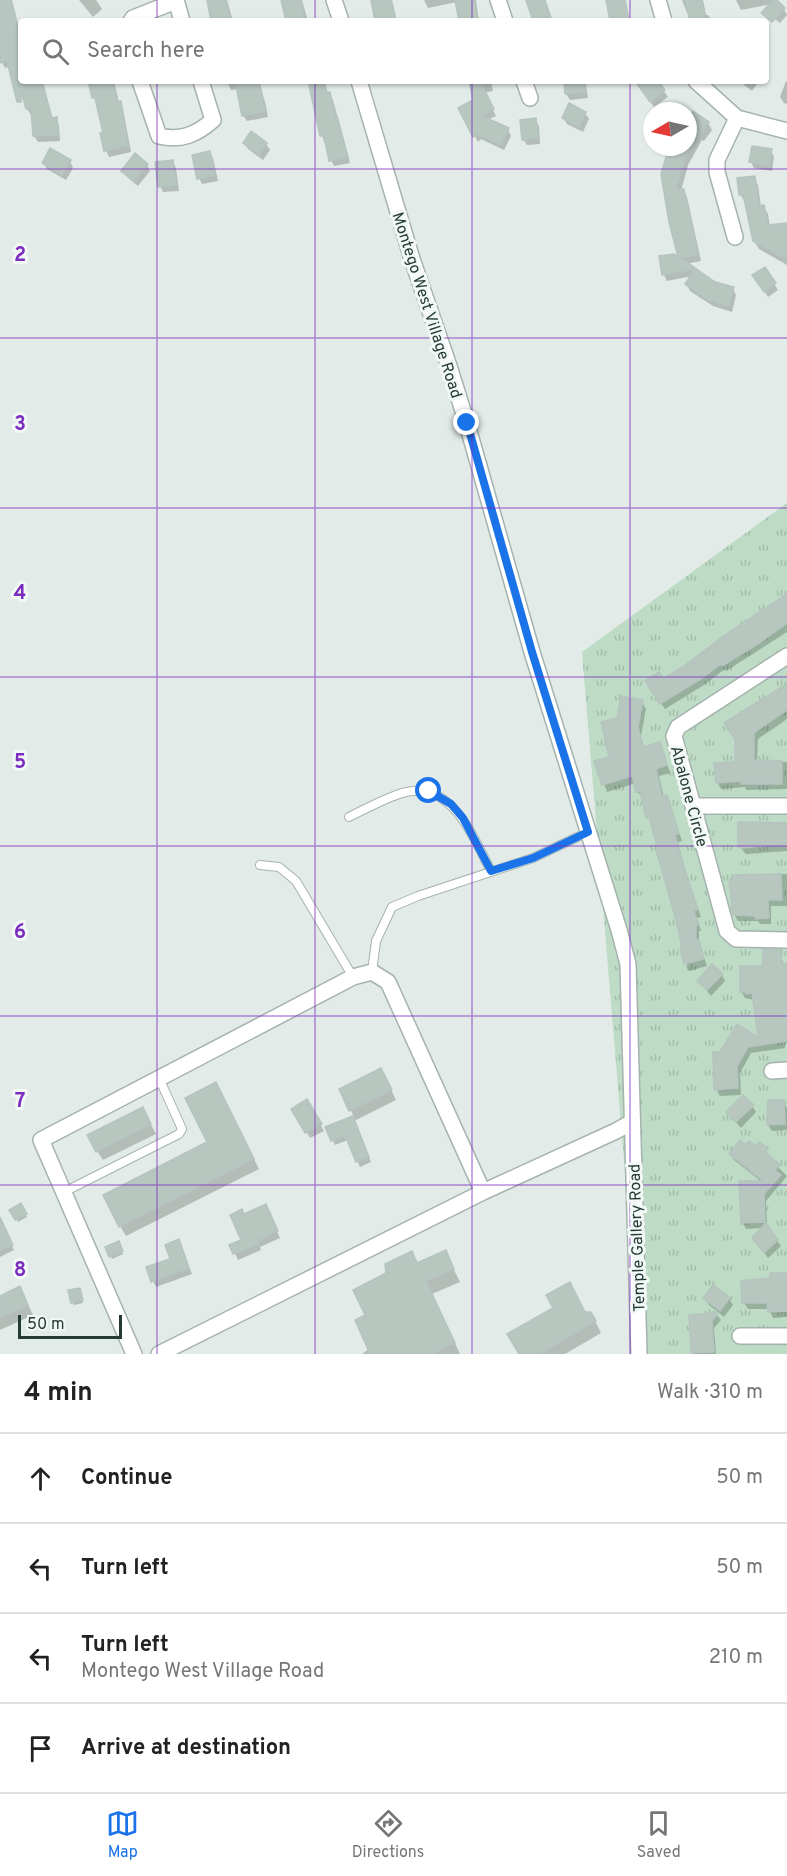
<!DOCTYPE html>
<meta charset="utf-8">
<style>
body{margin:0;font-family:Overpass,sans-serif;background:#f2f2f2;color:#222}
.compass{position:absolute;left:643px;top:102px;width:54px;height:54px;border-radius:50%;background:#fff;box-shadow:0 2px 4px #0004;rotate:261deg}
.scale{position:absolute;left:18px;bottom:15px;width:104px;box-sizing:border-box;padding-left:6px;border:3px solid #243b35;border-top:0;font-size:16px;line-height:21px;white-space:nowrap;color:#243b35;-webkit-text-stroke:4px #f2f8f5;paint-order:stroke}
.stop{position:absolute;width:18px;height:18px;margin:-14px;border:4px solid #1a73e8;border-radius:50%;background:#fff}
.stop.end{background:#1a73e8;border-color:#fff;box-shadow:0 2px 6px #0008}
.list{margin:0;padding:0;list-style:none}
h2{display:flex;justify-content:space-between;align-items:center;height:78px;margin:0;padding:0 24px;font-size:26px}
h2 small{font-size:20px;font-weight:400;color:#767676}
.list li{display:grid;grid-template-columns:39px 1fr auto;gap:18px;align-items:center;box-sizing:border-box;height:90px;padding:0 24px;border-top:2px solid #e0e0e0}
.list b{display:block;font-size:22px;white-space:nowrap}
.list p{margin:0;font-size:20px;white-space:nowrap;color:#767676}
.list em{font-size:20px;font-style:normal;color:#767676}
.icon{flex:none;width:33px;height:33px;fill:none;stroke:currentColor;stroke-width:2;stroke-linecap:round;stroke-linejoin:round}
.map{position:relative;flex:none;width:787px;height:1354px;overflow:hidden}
.search{position:absolute;background:#fff;box-shadow:0 2px 4px #0004;left:18px;right:18px;top:18px;height:66px;display:flex;align-items:center;gap:15px;box-sizing:border-box;padding:0 21px;border-radius:6px;color:#767676;font-size:22px}
.sheet{height:438px;background:#fff}
nav{display:flex;justify-content:space-around;align-items:center;box-sizing:border-box;height:84px;border-top:2px solid #e0e0e0;background:#fff;font-size:16px;color:#767676}
nav a{display:grid;justify-items:center;gap:3px}
nav .on{color:#1a73e8}
.map>svg:first-child{display:block}
.grass{fill:url(#grass-tufts)}
.shadow{fill:#0003}
.building{fill:#b8c6c0;stroke:#b5c4be;stroke-width:1.5}
.lines{fill:none;stroke-linecap:round;stroke-linejoin:round}
.lane-casing{stroke:#a5b3ae;stroke-width:10}
.street-casing{stroke:#a5b3ae;stroke-width:18}
.lane{stroke:#fff;stroke-width:8}
.street{stroke:#fff;stroke-width:15}
.route{stroke:#1a73e8;stroke-width:8}
.grid{fill:none;stroke:#7b2cbf;stroke-width:1.5;stroke-opacity:0.55}
.labels{text-anchor:middle;stroke-width:6;stroke-linejoin:round;paint-order:stroke}
.street-label{font-size:16px;fill:#243b35;stroke:#f2f8f5}
.grid-label{font-size:20px;text-anchor:middle;font-weight:bold;fill:#7b2cbf;stroke:#f2f8f5;stroke-width:6;stroke-linejoin:round;paint-order:stroke}
</style>
<div class="map">
<svg width="787" height="1354" viewBox="0 0 787 1354">
<defs>
<pattern id="grass-tufts" width="24" height="20" patternUnits="userSpaceOnUse" patternTransform="scale(1.5)"><rect width="24" height="20" fill="#bddbc5"/><path d="M3 7l-1-3M5 7V3M7 7l1-3M15 17l-1-3M17 17v-4M19 17l1-3" fill="none" stroke="#a2bdaa"/></pattern>
</defs>
<rect width="100%" height="100%" fill="#e2ebe7"/>
<path class="grass" d="M787,503V1354H640L582,652Z"/>
<path class="shadow" d="M0,0H12L21,37V81H36L43,88L53,119H56L59,125L60,141L38,142L34,136L33,114L31,115L27,109L22,90L10,67L5,68L2,62L0,53Z
M79,0H96L102,9L93,17Z
M209,0H227L233,21H213Z
M283,0H302L308,21H289Z
M373,0H392L397,21H378Z
M424,0H476L479,21H461L457,2L428,8Z
M605,0H623L630,21H612L609,7Z
M682,0H703L706,15H708L712,21H691L689,13H687Z
M736,0H774L784,9L787,15L780,23L770,15L771,4L741,10Z
M90,81H114L119,103L123,109L131,152L109,157L106,150L104,134Z
M227,81H250L265,101L268,117L247,121L243,115L238,89L231,90Z
M309,81H325L328,94L333,100L350,163L334,166L331,160L322,136Z
M471,81H491L493,91L484,93L496,116L487,120L508,130L511,136L504,150L481,139L478,142L460,109L475,101Z
M565,81H585L588,98L570,100L566,94Z
M636,81H657L668,97L654,107Z
M739,81H759L752,91Z
M786,81L787,82V104L784,103L780,97Z
M585,113L589,119L583,132L567,124L563,118Z
M693,113L708,123L712,130L704,141L702,140L688,165L681,191H683L687,197L701,261L686,264L715,283L733,289L736,295L732,312L713,306L690,291L687,284L692,276L667,281L664,275L661,258L681,260L663,174L669,147H688V121Z
M535,120L539,126L540,144L527,145L523,139Z
M244,143L266,144L270,150L263,160L248,149Z
M771,151L774,157L772,171L754,168L751,162Z
M209,152L213,158L218,181L202,184L199,178Z
M70,161L73,168L66,180L47,169L44,163Z
M173,162L176,168L179,191L163,192L160,186Z
M147,165L150,171L138,186L127,177L123,171Z
M754,178L758,185L761,207L763,206L768,214L770,227L787,225V265L759,249L754,241L745,202L740,194Z
M764,269L778,290L768,297L758,282Z
M787,595V632L726,671L725,669L704,685L665,709L651,688L685,667Z
M787,685V719L758,739L757,762H787V789L746,790L745,787L721,789L717,782L736,763V739Z
M642,702L646,709L641,736L644,748L659,743L663,750L670,773L659,776L664,798L666,797L670,804L682,841L678,842L688,880L701,917L697,918L701,931H699V942L707,966L689,971L682,951L684,950L660,850L643,798L637,791L636,783L607,792L596,762L611,758L618,719Z
M787,825V851L746,854L739,846Z
M787,874V906H771V924H760L758,921H738L734,914L733,876Z
M779,951L784,965H787V1043H785V1048L751,1053L740,1073L741,1095L720,1096L716,1089L721,1053L760,1040L754,1000L745,998L741,991Z
M722,975L725,981L711,996L699,981Z
M386,1079L396,1100L354,1121L371,1162L360,1167L348,1140L335,1145L327,1128L354,1117L341,1090Z
M221,1094L259,1169L126,1236L120,1226L209,1143Z
M307,1101L324,1131L310,1138L293,1109Z
M783,1102L787,1108V1130L772,1131L768,1125Z
M752,1106L756,1112L741,1128L728,1113Z
M148,1119L156,1134L103,1160L97,1151Z
M746,1147L766,1150L769,1158L787,1176L766,1201L767,1227L781,1246L768,1258L753,1238L763,1228L746,1229L743,1223L762,1182L734,1160L730,1154Z
M20,1205L27,1217L18,1222L11,1210Z
M268,1212L280,1238L260,1247L261,1250L238,1260L231,1245L244,1240V1215Z
M0,1234L8,1237L14,1250L0,1257Z
M179,1241L192,1274L156,1287L153,1281L172,1260Z
M118,1243L123,1254L112,1259L107,1248Z
M445,1252L460,1282L432,1294L460,1354H362L369,1349L367,1316L418,1264Z
M787,1274V1317L773,1318L769,1309H748L744,1303L743,1282L772,1279Z
M714,1287L729,1299L733,1305L724,1317L709,1305L705,1298Z
M80,1292L83,1303L74,1305L72,1302Z
M0,1297L25,1298L33,1315L0,1330Z
M585,1313H591L601,1333L565,1354H520L509,1334Z
M717,1315L721,1320L714,1328L716,1354H694L690,1316Z"/>
<path class="building" d="M0,0H11L15,15L21,40V81H42L52,118L57,117L58,135L33,136L31,108L26,109L21,91V102H17L7,61L0,63Z
M207,0H226L231,21H211Z
M281,0H301L305,21H286Z
M371,0H391L396,21H375Z
M455,0H474L478,21H459Z
M526,0H545L552,21H533Z
M606,0H625L629,19L610,21Z
M685,0H702L706,21H690Z
M773,0H777L785,8L772,22L761,13Z
M88,81H113L118,102L121,101L128,146L104,151L100,133H103L95,98H92Z
M235,81H259L266,111L242,116Z
M308,81H324L327,93L330,92L335,116H337L348,157L329,161L324,136H320Z
M469,81H480L494,109L482,116L509,128L501,145L477,134L473,137L458,108L473,100Z
M564,81H585L586,92L565,94Z
M635,81H658L665,90L650,102Z
M569,103L586,112L579,127L562,118Z
M693,111L709,122L700,136L698,135L685,158L676,190L684,189L698,255L681,258L715,282L734,287L729,306L708,300L685,284L695,269L662,275L659,256L674,254L678,257L669,222L661,174L669,147H688V118Z
M536,118L538,138L522,140L520,120Z
M251,131L267,143L259,155L243,143Z
M752,146L772,149L769,166L749,162Z
M50,148L71,160L62,175L42,163Z
M210,151L215,175L197,179L192,155Z
M135,153L148,164L134,181L121,171Z
M173,160L176,185L158,187L155,162Z
M755,176L759,206L764,205L768,225L787,223V260L753,241L743,194L739,195L737,178Z
M765,267L776,283L764,292L752,275Z
M787,594V623L758,644L722,666L721,664L701,679L660,704L645,681L659,672L663,679L684,666L725,635Z
M787,684V710L755,732L754,735V760L782,761V784H741V781L716,783L714,763L735,762V739L724,723Z
M621,696L643,700L638,727L643,747L660,742L667,765L656,769L662,797L667,795L679,834L675,835L685,871L698,909L694,911L698,925H696V940H699L704,959L684,964L680,949H682L677,923L656,850L658,849L649,817L646,818L640,791L636,792L632,776L602,785L594,761L609,757L601,722L617,718Z
M738,822L787,823V846L775,845L741,848L738,846Z
M781,874L782,900H768L769,918L755,919V916L733,915L729,881H732V875Z
M763,949L780,950L782,964H787V1041L748,1047L737,1066L738,1088L714,1090L713,1052H720L737,1024L758,1037L752,993L746,994L745,992H740V966H763Z
M712,964L723,974L707,990L697,981Z
M381,1068L392,1090L349,1111L339,1089Z
M216,1082L254,1159L119,1227L103,1195L207,1142L185,1098Z
M743,1095L754,1105L736,1122L726,1112Z
M307,1099L322,1124L305,1133L291,1109Z
M768,1100H784L785,1124L767,1125Z
M143,1107L151,1124L96,1152L87,1135Z
M353,1116L369,1157L356,1162L345,1135L331,1141L325,1127Z
M740,1140L746,1145L749,1141L756,1146L759,1142L768,1149L765,1152L780,1165L775,1170L781,1175L764,1194L765,1222L741,1223L739,1181H763L729,1154Z
M21,1203L27,1214L15,1220L9,1210Z
M266,1204L278,1231L257,1241L259,1244L233,1254L229,1245L241,1240L230,1215L242,1209L244,1214Z
M0,1217L13,1245L0,1250Z
M766,1223L778,1240L764,1253L752,1238Z
M179,1239L189,1268L151,1282L146,1267L170,1259L165,1245Z
M119,1241L123,1251L109,1257L105,1247Z
M446,1250L454,1269L426,1281L455,1343L432,1354H370L355,1320L365,1315L353,1290L386,1273L385,1264L412,1251L417,1263Z
M770,1273H787V1311L768,1312L767,1303H742L741,1281L770,1278Z
M570,1282L585,1312H591L596,1321L540,1354H519L507,1334L553,1308L546,1295Z
M713,1285L730,1298L720,1311L703,1298Z
M20,1286L28,1305L0,1318V1296Z
M80,1288L83,1300L71,1303L68,1290Z
M718,1313L712,1321L714,1352L691,1353L689,1315Z"/>
<g class="lines">
<g class="lane-casing">
<path id="lane" d="M349,817C365,809 382,800 399,794C450,776 472,835 491,871
M260,865L279,867L296,881L353,977
M372,972L376,941L392,907L418,896L533,858L588,832
M64,1192L179,1134L182,1129L159,1078"/>
</g>
<g class="street-casing">
<path id="street" d="M176,0L182,21
M334,0L341,21
M498,0L505,21
M658,0L664,21
M131,21L133,18L176,1
M140,81L159,136C181,141 196,135 213,120L201,81
M359,81L412,259L449,366L467,424L532,652L619,930L628,964L639,1354
M524,81L530,98
M696,81L737,118L787,131
M735,237L717,172V160L737,118
M787,656L678,727L674,736L727,931L736,939L787,940
M693,806H787
M772,1071L787,1070
M740,1336H787
M134,1354L41,1140L353,977L372,972L388,982L483,1192
M159,1354L483,1192L616,1131L632,1122"/>
</g>
<use href="#lane" class="lane"/>
<use href="#street" class="street"/>
</g>
<g class="lines">
<path class="route" d="M429,791L451,804L463,818L491,871L533,858L588,832L532,652L467,423"/>
</g>
<path class="grid" d="M157,0V21M315,0V21M472,0V21M630,0V21M157,81V1354M315,81V1354M472,81V1354M630,81V1354M0,169H787M0,338H787M0,508H787M0,677H787M0,846H787M0,1016H787M0,1185H787"/>
<g class="labels">
<g class="street-label">
<text transform="translate(428 305) rotate(72)" y="6">Montego West Village Road</text>
<text transform="translate(690 796) rotate(75)" y="6">Abalone Circle</text>
<text transform="translate(636 1238) rotate(-92)" y="6">Temple Gallery Road</text>
</g>
</g>
<g class="grid-label">
<text x="20" y="261">2</text>
<text x="20" y="430">3</text>
<text x="20" y="599">4</text>
<text x="20" y="768">5</text>
<text x="20" y="938">6</text>
<text x="20" y="1107">7</text>
<text x="20" y="1276">8</text>
</g>
</svg>
<svg class="compass" viewBox="-18 -18 36 36"><path d="M0-13l5 13h-10z" fill="#e53935"/><path d="M0 13l5-13h-10z" fill="#767676"/></svg>
<div class="scale">50 m</div>
<div class="stop" style="left:429px;top:791px"></div>
<div class="stop end" style="left:467px;top:423px"></div>
<div class="search"><svg class="icon" aria-label="search" viewBox="0 0 24 24"><circle cx="10" cy="10" r="6"/><path d="M15 15l6 6"/></svg>Search here</div>
</div>
<section class="sheet">
<h2>4 min<small>Walk · 310 m</small></h2>
<ul class="list">
<li><svg class="icon" aria-label="ahead" viewBox="0 0 24 24"><path d="M12 20V5M6 11l6-6 6 6"/></svg><div><b>Continue</b></div><em>50 m</em></li>
<li><svg class="icon" aria-label="left" viewBox="0 0 24 24"><path d="M17 20v-9H6M10 6l-5 5 5 5"/></svg><div><b>Turn left</b></div><em>50 m</em></li>
<li><svg class="icon" aria-label="left" viewBox="0 0 24 24"><path d="M17 20v-9H6M10 6l-5 5 5 5"/></svg><div><b>Turn left</b><p>Montego West Village Road</p></div><em>210 m</em></li>
<li><svg class="icon" aria-label="arrive" viewBox="0 0 24 24"><path d="M6 21V4h12l-3 4 3 4H6"/></svg><div><b>Arrive at destination</b></div></li>
</ul>
</section>
<nav>
<a class="on"><svg class="icon" aria-label="map" viewBox="0 0 24 24"><path d="M3 6l6-2 6 2 6-2v14l-6 2-6-2-6 2zM9 4v14M15 6v14"/></svg>Map</a>
<a><svg class="icon" aria-label="directions" viewBox="0 0 24 24"><path d="M12 3l9 9-9 9-9-9zM9 14v-3h6M13 9l2 2-2 2"/></svg>Directions</a>
<a><svg class="icon" aria-label="saved" viewBox="0 0 24 24"><path d="M7 4h10v16l-5-4-5 4z"/></svg>Saved</a>
</nav>
